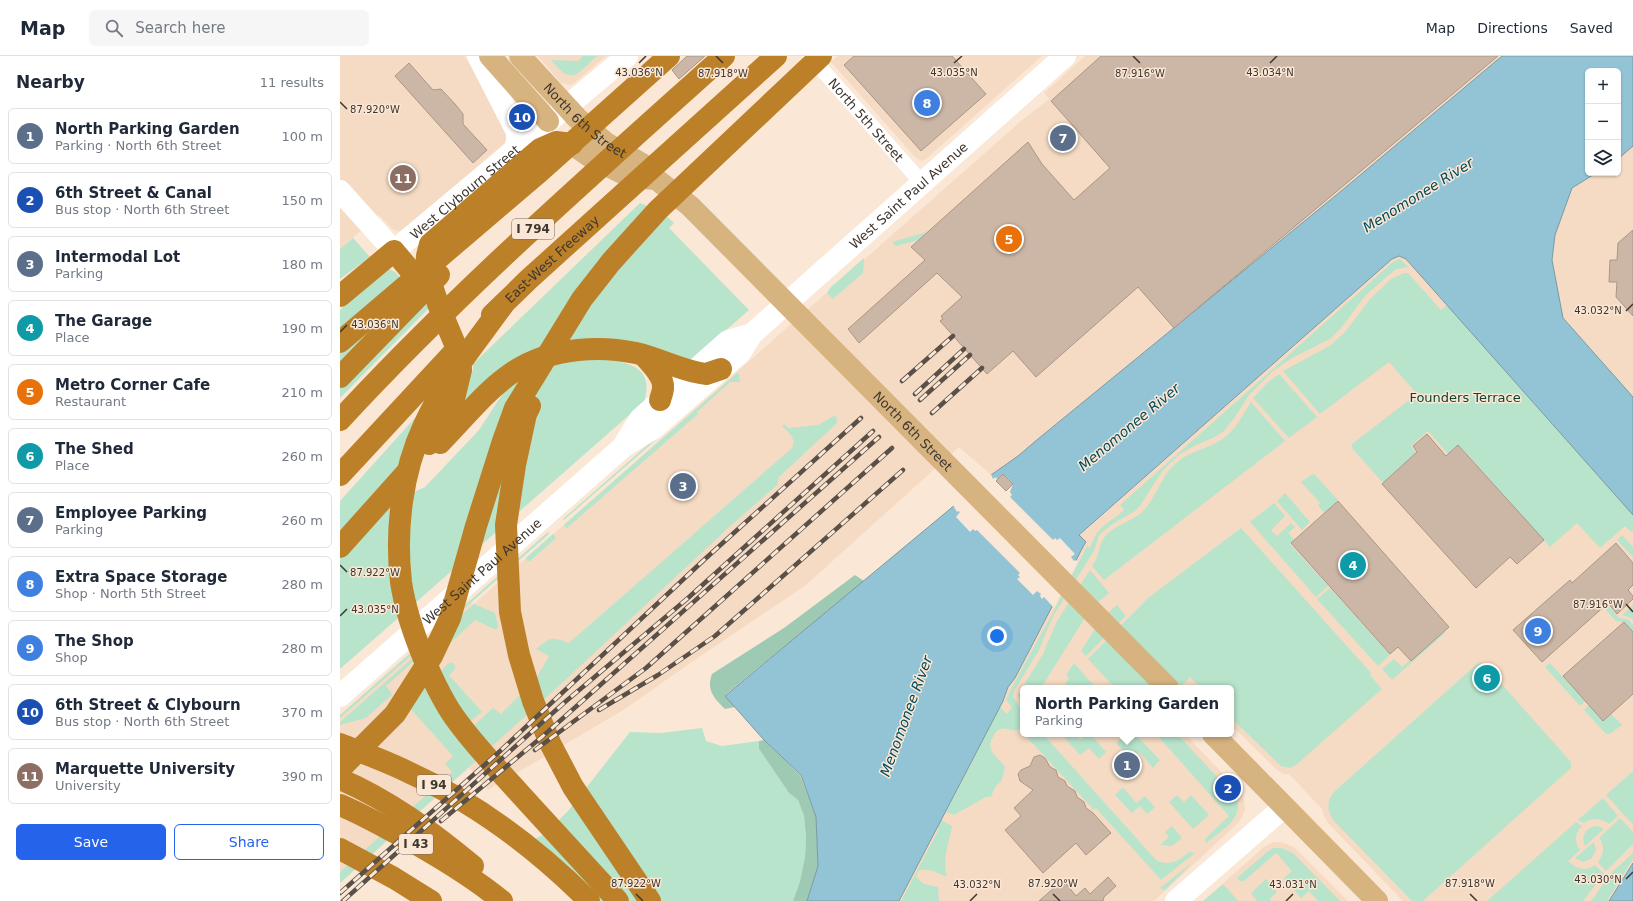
<!DOCTYPE html>
<meta charset="utf-8">
<style>
body{margin:0;font-family:"DejaVu Sans",sans-serif;background:#f6f6f7;color:#1f2937}
.controls{position:absolute;right:12px;top:12px;display:grid;overflow:hidden;border-radius:6px;box-shadow:0 1px 3px #0004}
.controls button{width:36px;height:36px;display:grid;place-items:center;padding:0;border:0;border-bottom:1px solid #e0e1e3;background:#fff;color:#1f2937;font:20px sans-serif}
.you{position:absolute;left:657px;top:580px;width:14px;height:14px;margin:-10px;border:3px solid #fff;border-radius:50%;background:#1a73e8;box-shadow:0 0 0 6px #1a73e833}
.badge{display:grid;place-items:center;width:26px;height:26px;border-radius:50%;background:#2563eb;color:#fff;font-size:13px;font-weight:700}
.pin{position:absolute;translate:-50% -50%;border:2px solid #fff;box-shadow:0 1px 4px #0006}
.popup{position:absolute;left:680px;top:629px;width:214px;height:52px;box-sizing:border-box;display:grid;place-content:center;border-radius:6px;background:#fff;filter:drop-shadow(0 1px 3px #0005);font-size:13px;white-space:nowrap;color:#747a83}
.popup b{font-size:15px;color:#1f2937}
.popup::after{content:'';position:absolute;left:50%;top:100%;margin-left:-8px;border:8px solid transparent;border-top-color:#fff}
.list{margin:0;padding:0;list-style:none}
h2{display:flex;justify-content:space-between;align-items:center;height:52px;margin:0;padding:0 16px;font-size:17px}
h2 small{font-size:13px;font-weight:400;color:#747a83}
.list li{display:grid;grid-template-columns:26px 1fr auto;gap:12px;align-items:center;box-sizing:border-box;height:56px;margin:0 8px 8px;padding:0 8px;border:1px solid #e0e1e3;border-radius:6px}
.list b{display:block;font-size:15px;white-space:nowrap}
.list p{margin:0;font-size:13px;white-space:nowrap;color:#747a83}
.list em{font-size:13px;font-style:normal;color:#747a83}
.actions{display:flex;gap:8px;padding:12px 16px}
.actions a{flex:1;padding:9px 0;border:1px solid #2563eb;border-radius:6px;text-align:center;font-size:14px;color:#2563eb}
.actions .main{background:#2563eb;color:#fff}
.icon{flex:none;width:22px;height:22px;fill:none;stroke:currentColor;stroke-width:2;stroke-linecap:round;stroke-linejoin:round}
.map{position:relative;flex:none;width:1293px;height:845px;overflow:hidden}
header{display:flex;align-items:center;gap:24px;box-sizing:border-box;height:56px;padding:0 20px;background:#fff;border-bottom:1px solid #e0e1e3}
header strong{font-size:19px}
nav{display:flex;gap:22px;margin-inline-start:auto;font-size:14px}
.search{width:280px;height:36px;background:#f6f6f7;display:flex;align-items:center;gap:10px;box-sizing:border-box;padding:0 14px;border-radius:6px;color:#747a83;font-size:15px}
main{display:flex}
aside{flex:1;background:#fff}
.map>svg:first-child{display:block}
.built{fill:#f5dbc3}
.green{fill:#b8e4cc}
.forest{fill:#9ec9b2}
.water{fill:#93c4d5;stroke:#7a99a3}
.pier{fill:#fbe7d5}
.building{fill:#ccb7a7;stroke:#aa9687}
.lines{fill:none;stroke-linecap:round;stroke-linejoin:round}
.street{stroke:#fff;stroke-width:15}
.secondary{stroke:#fff;stroke-width:22}
.primary{stroke:#d7b37f;stroke-width:22}
.highway{stroke:#bc8029;stroke-width:22}
.rail-casing{stroke:#5a5048;stroke-width:4.5}
.rail{stroke:#fbe7d5;stroke-width:3;stroke-dasharray:9;stroke-linecap:butt}
.ticks{fill:none;stroke:#3e362f;stroke-width:1.5}
.labels{text-anchor:middle;stroke-width:3;stroke-linejoin:round;paint-order:stroke}
.shield{fill:#fbe7d5;stroke:#776b61;stroke-width:1}
.shield-label{font-size:12px;font-weight:bold;fill:#3e362f}
.street-label{font-size:13px;fill:#3e362f;stroke:#fbe7d5}
.park-label{font-size:13px;fill:#0d452f;stroke:#fbe7d5}
.water-label{font-size:14px;font-style:italic;fill:#014a5c;stroke:#fbe7d5}
.ticks-label{font-size:10px;text-anchor:middle;fill:#3e362f;stroke:#fbe7d5;stroke-width:3;stroke-linejoin:round;paint-order:stroke}
</style>
<header>
<strong>Map</strong>
<div class="search"><svg class="icon" aria-label="search" viewBox="0 0 24 24"><circle cx="10" cy="10" r="6"/><path d="M15 15l6 6"/></svg>Search here</div>
<nav><a>Map</a><a>Directions</a><a>Saved</a></nav>
</header>
<main>
<aside>
<h2>Nearby<small>11 results</small></h2>
<ul class="list">
<li><span class="badge" style="background:#5c6f8a">1</span><div><b>North Parking Garden</b><p>Parking · North 6th Street</p></div><em>100 m</em></li>
<li><span class="badge" style="background:#1a4fb4">2</span><div><b>6th Street &amp; Canal</b><p>Bus stop · North 6th Street</p></div><em>150 m</em></li>
<li><span class="badge" style="background:#5c6f8a">3</span><div><b>Intermodal Lot</b><p>Parking</p></div><em>180 m</em></li>
<li><span class="badge" style="background:#0f9aa8">4</span><div><b>The Garage</b><p>Place</p></div><em>190 m</em></li>
<li><span class="badge" style="background:#e8710a">5</span><div><b>Metro Corner Cafe</b><p>Restaurant</p></div><em>210 m</em></li>
<li><span class="badge" style="background:#0f9aa8">6</span><div><b>The Shed</b><p>Place</p></div><em>260 m</em></li>
<li><span class="badge" style="background:#5c6f8a">7</span><div><b>Employee Parking</b><p>Parking</p></div><em>260 m</em></li>
<li><span class="badge" style="background:#3f7fe0">8</span><div><b>Extra Space Storage</b><p>Shop · North 5th Street</p></div><em>280 m</em></li>
<li><span class="badge" style="background:#3f7fe0">9</span><div><b>The Shop</b><p>Shop</p></div><em>280 m</em></li>
<li><span class="badge" style="background:#1a4fb4">10</span><div><b>6th Street &amp; Clybourn</b><p>Bus stop · North 6th Street</p></div><em>370 m</em></li>
<li><span class="badge" style="background:#8d6e63">11</span><div><b>Marquette University</b><p>University</p></div><em>390 m</em></li>
</ul>
<div class="actions"><a class="main">Save</a><a>Share</a></div>
</aside>
<div class="map">
<svg width="1293" height="845" viewBox="0 0 1293 845">
<rect width="100%" height="100%" fill="#fbe7d5"/>
<path class="built" d="M0,0H124L135,12L169,71L168,84L67,173L57,175L52,173L39,159L0,193Z
M198,0H266L234,27L229,29L221,27Z
M498,0H702L586,103L582,105L575,101L491,6Z
M745,0H1162L1000,136L698,383L678,400L651,419L619,391L466,529L346,610L285,653L148,734L129,712L0,827V659L128,546L134,548L681,65L709,43L704,37Z
M1293,90V341L1223,262L1212,204L1215,179L1232,132L1256,117H1278V103Z
M1059,200L1066,203L1293,459V807L1269,845H1063L988,767L984,760L982,753L949,718H943L937,714L891,669V632H854L850,628L845,632H683V678H845L902,738L904,745L905,753L902,761L898,767L814,845H559L663,645L668,631L675,622L744,489L739,480L1052,203Z
M933,786H941L954,791L1008,845H863L924,791Z"/>
<path class="green" d="M243,0H257C236,19 232,30 211,4L238,5Z
M300,147L322,156L334,167L329,172L409,254L351,305L263,283L120,349L127,316L133,315V308Z
M587,176L578,184L556,190L552,186Z
M13,182L30,201L0,223V193Z
M524,202L523,217L493,243L487,237L490,232Z
M1060,203L1068,211L1057,213L1050,218L1026,239L1001,272L990,283L952,302L933,315L909,339L895,361L884,375L875,381L854,390L839,399L823,414L800,450L795,455L771,469L759,479L754,495L713,560L699,594L674,635L673,641L683,656V676L680,673C673,677 668,671 662,673C658,673 656,676 654,679C644,694 656,699 665,711L662,724L655,731L651,741H646L614,759L606,756L660,651L667,658L672,651L666,644L671,633L711,560L747,490L750,492C759,467 767,470 784,454L780,449L1053,206Z
M49,213L55,216L89,252L0,342V254L15,240Z
M1064,217H1068L1101,254L1107,249L1293,459V474L1291,476L1285,470L1260,492L1237,467L1210,491L1119,389L1108,398L1088,375L1071,390L1076,397L1043,427L1012,392V388L1077,338L1049,306L980,358L943,315L991,289L1005,276L1030,243L1051,223Z
M409,300L410,302L224,464L223,463Z
M255,302C283,306 316,307 304,346L0,613V445L74,363L78,366L63,406L38,434L51,453L70,438L85,431L139,374L171,325L203,310Z
M397,317L399,318L400,326H390L357,356L358,358L227,472L224,469Z
M939,318L977,361L949,382L913,342L927,327Z
M911,346L945,385L764,524L752,510C759,502 758,490 764,482C774,468 793,466 804,454C816,441 820,423 833,410C846,396 865,394 881,384C895,375 902,360 911,346Z
M496,359L497,367L439,421L437,429L386,474L220,629L0,827V816L112,716L105,708L113,700L68,650V646L109,607H113L115,610V613L109,619L142,656L127,668L131,672L153,652L161,658L196,623L209,600L196,593C211,581 210,580 229,587L452,392C457,382 449,377 442,370L444,368L448,372L478,369Z
M974,418L998,444L984,457L978,449L980,447L961,426L971,419Z
M945,437L970,466L962,474L937,445Z
M934,447L945,460L931,474L937,480L951,467L955,471L948,477L954,483L950,488L988,530L976,541L910,466Z
M901,472L1031,617L1030,619L1042,633L956,709L950,712L941,710L891,662V632H861L850,621L839,632H775L748,603L808,542Z
M208,476L209,478L0,662V659Z
M213,478L216,482L190,505H187L186,502Z
M1282,479L1293,491V501L1277,484Z
M750,514L769,537L751,552L701,632H683V647L678,640L679,637L703,598L717,565Z
M990,532L1050,599L1038,610L977,543Z
M134,548L155,557L158,571L156,574L135,564L93,603L84,596L46,630L51,636L52,639L26,662L0,669V666Z
M1267,548L1279,562L1289,564L1293,569V576L1284,566L1276,565L1263,551Z
M777,549L786,560L746,600L741,595L761,563Z
M1293,549V564L1291,562L1282,559Z
M1104,575L1105,577L1052,624L1042,613L1054,603L1062,611Z
M734,607L755,631L754,632H741L739,631L738,632H727L725,629L729,622L726,619Z
M1141,607L1147,612L1138,621L1147,631L1157,623L1231,706V712L1083,845H1072L994,765C987,755 986,746 994,736L1137,608Z
M1210,607L1245,645L1240,650L1205,611Z
M1249,649L1263,665L1271,658L1282,669L1270,678H1266L1244,654Z
M362,672L366,685L382,690L419,685V693L449,737L458,744L464,760L466,781L465,801L460,825L453,845H234L196,782L205,778L228,755L290,676L321,677Z
M684,678H703L816,804C830,811 838,805 849,796L855,797L821,824L756,752L754,754Z
M724,678H735L740,684L747,678H750L766,696L759,703L749,692L740,699L722,679Z
M795,678L820,704L813,712L799,696L790,703L776,687L784,680L788,684Z
M816,678H837L896,741C905,762 881,775 866,787L865,783L867,781L889,760Z
M1292,716H1293V769L1266,739Z
M783,731L796,747L805,740L815,751L807,758L800,750L792,757L775,739Z
M837,739L844,746L851,739L869,759L853,773L829,746Z
M1263,742L1278,760L1269,768C1261,762 1252,761 1244,767L1238,764Z
M1280,762L1293,776V788L1266,815L1258,806C1264,798 1265,790 1259,782Z
M601,764L612,770C609,787 602,803 607,821C598,817 588,811 578,815L576,821L584,828L598,831L599,845H561L599,773L597,772Z
M1236,766L1242,770C1235,776 1234,786 1240,794L1228,805C1236,813 1246,816 1255,809L1264,818L1243,845H1147Z
M832,770L842,782L832,790L820,789L829,781L825,776Z
M1258,770L1264,773L1245,790C1240,779 1247,770 1258,770Z
M1254,786L1256,794L1251,803L1243,806L1235,802Z
M933,792H942L953,797L1000,845H978L969,835L961,842L944,822L952,815L936,797L904,825H900L897,822L927,796Z
M1293,797V803L1267,845H1251L1271,817Z
M853,806L825,834L820,832Z
M926,823L937,836L930,843L931,845H917L911,837Z
M884,829L898,845H863L881,830Z"/>
<path class="forest" d="M515,519L524,525L385,639L395,651L385,653C374,642 366,634 372,618L444,572Z
M424,684L460,719L476,761L478,810L467,845H453L460,825L465,801L466,781L464,760L458,744L449,737L419,693V685Z"/>
<path class="water" d="M1162,0H1293V90L1278,103V15H1248V117H1256L1232,132L1215,179L1212,204L1223,262L1293,341V459L1066,203L1059,200L1052,203L739,479L746,486L744,489L675,622L668,631L663,645L559,845H467L478,810L476,761L461,719L424,684L385,640L651,419L678,400L698,383L1000,136Z
M1293,807V845H1269Z"/>
<path class="pier" d="M651,418L653,423L655,421L657,423L663,418L669,423L673,428L670,436L672,439L670,441L713,484L715,482L717,484L720,482L735,498L731,501L734,505L736,504L738,506L714,552L704,541L702,543L700,540L701,538L697,535L693,539L677,523L680,521L678,519L680,517L637,474L635,475L633,473L630,476L616,461L620,456L618,455L617,456L613,449Z"/>
<path class="building" d="M347,0H365L339,23L332,14Z
M514,0H612L646,38L581,95L504,9Z
M761,0H1158L834,272L798,231L696,321L673,295L647,318L600,265L603,263L601,260L622,241L597,217L519,287L508,273L585,204L571,191L688,86L702,108L734,144L770,112L711,45Z
M69,7L93,34L101,33L115,48L123,58V68L147,94L133,107L55,20Z
M1293,174V260L1276,241L1277,226H1269L1270,204H1277L1278,187Z
M1087,378L1106,400L1118,389L1204,484L1177,508L1170,501L1136,532L1042,428L1077,396L1073,390Z
M663,418L673,428L666,435L656,425Z
M998,445L1109,571L1071,605L1058,591L1050,598L951,487Z
M1276,487L1293,507V529L1288,534L1293,540V543L1277,558L1268,547L1202,606L1173,574L1230,524L1232,527Z
M1284,566L1293,576V638L1263,665L1223,620Z
M700,699L705,702L710,711L716,714L718,721L725,725L727,730L735,735L737,741L744,746L746,752L753,757L771,777L746,799L736,787L703,817L665,774L681,760L674,752L693,734L680,725L678,718L681,714L690,710L694,701Z
M768,821L776,830L764,841L763,845H699L723,824L736,840L745,832L750,838Z"/>
<g class="lines">
<path class="street" id="s1" d="M470,0L582,127"/>
<g class="secondary">
<path d="M138,0L177,76V86L174,94"/>
<path id="s2" d="M0,135L54,195L287,0"/>
<path d="M285,387L300,363L388,285L412,278"/>
<path id="s3" d="M0,640L284,390L314,372L346,344L400,297L412,278L725,0"/>
<path d="M836,845L944,751"/>
</g>
<g class="primary">
<path d="M150,0L208,65"/>
<path id="s4" d="M180,0L237,62L266,87L302,108L316,123L350,150L828,632"/>
<path d="M232,88L252,102L290,121L316,123"/>
<path d="M873,678L1037,845"/>
</g>
<g class="highway">
<path d="M0,240L54,195L85,232"/>
<path d="M163,249C135,288 104,325 84,369C62,416 55,474 61,526C65,553 74,579 84,603C93,624 102,644 115,662C132,686 152,707 172,729C207,768 243,806 278,845"/>
<path id="s5" d="M152,259L189,223L436,0"/>
<path d="M0,286L196,119L329,0"/>
<path d="M304,300C311,308 324,320 323,332C323,336 321,340 320,344"/>
<path d="M0,321L99,219"/>
<path d="M190,350L186,358L175,409L166,469L170,556L179,599L193,645L210,687L233,731L310,845"/>
<path d="M0,364C120,234 253,118 384,0"/>
<path d="M100,387C145,341 169,301 238,294C257,292 277,293 296,297C318,302 338,313 360,317L366,318L381,313"/>
<path d="M89,388L106,361L114,343L121,314L120,300L98,248L86,212L87,200L90,188L200,93L216,86L232,88"/>
<path d="M0,419L116,294"/>
<path d="M0,491L67,416"/>
<path d="M0,688C23,697 46,705 68,716C136,747 196,792 249,845"/>
<path d="M0,713L55,658L92,600L110,562L136,470L163,385L175,352L242,243L271,206L318,154L481,0"/>
<path d="M0,723C49,744 92,776 133,810"/>
<path d="M0,749C24,759 46,772 69,784C101,802 134,822 162,845"/>
<path d="M0,793L54,822L91,845"/>
</g>
<g class="rail-casing">
<path id="rail" d="M562,325L613,280
M575,338L624,293
M580,344L630,299
M592,357L642,312
M259,654L318,619L375,580L563,414
M195,694L306,612L552,392
M101,765L203,680L539,381
M0,837L158,697L365,503L521,362
M3,845L225,646L348,542L533,375"/>
</g>
<use href="#rail" class="rail"/>
</g>
<path class="ticks" d="M376,0L383,7M793,0L800,7M299,7L306,0M614,7L622,0M930,7L937,0M0,46L7,53M1286,255L1293,248M0,276L7,269M0,509L7,516M1286,548L1293,556M0,560L7,553M1286,823L1293,816M296,838L303,845M713,838L720,845M1130,838L1137,845M630,845L637,838M946,845L953,838"/>
<g class="labels">
<g class="shield">
<rect x="172" y="163" width="42" height="20" rx="3"/>
<rect x="77" y="719" width="34" height="20" rx="3"/>
<rect x="59" y="778" width="34" height="20" rx="3"/>
</g>
<g class="shield-label">
<text x="193" y="177">I 794</text>
<text x="94" y="733">I 94</text>
<text x="76" y="792">I 43</text>
</g>
<g class="street-label">
<text dy="5" stroke="none"><textPath href="#s4" startOffset="92">North 6th Street</textPath></text>
<text dy="5" stroke="none"><textPath href="#s1" startOffset="85">North 5th Street</textPath></text>
<text dy="5" stroke="none"><textPath href="#s2" startOffset="173">West Clybourn Street</textPath></text>
<text dy="5" stroke="none"><textPath href="#s3" startOffset="759">West Saint Paul Avenue</textPath></text>
<text dy="5" stroke="none"><textPath href="#s5" startOffset="82">East-West Freeway</textPath></text>
<text dy="5" stroke="none"><textPath href="#s4" startOffset="545">North 6th Street</textPath></text>
<text dy="5" stroke="none"><textPath href="#s3" startOffset="189">West Saint Paul Avenue</textPath></text>
</g>
<g class="park-label">
<text x="1125" y="346">Founders Terrace</text>
</g>
<g class="water-label">
<text transform="translate(1078 139) rotate(-32)" y="5">Menomonee River</text>
<text transform="translate(789 371) rotate(-40)" y="5">Menomonee River</text>
<text transform="translate(566 660) rotate(-70)" y="5">Menomonee River</text>
</g>
</g>
<g class="ticks-label">
<text x="299" y="20">43.036°N</text>
<text x="614" y="20">43.035°N</text>
<text x="930" y="20">43.034°N</text>
<text x="383" y="21">87.918°W</text>
<text x="800" y="21">87.916°W</text>
<text x="35" y="57">87.920°W</text>
<text x="1258" y="258">43.032°N</text>
<text x="35" y="272">43.036°N</text>
<text x="35" y="520">87.922°W</text>
<text x="1258" y="552">87.916°W</text>
<text x="35" y="557">43.035°N</text>
<text x="1258" y="827">43.030°N</text>
<text x="296" y="831">87.922°W</text>
<text x="713" y="831">87.920°W</text>
<text x="1130" y="831">87.918°W</text>
<text x="637" y="832">43.032°N</text>
<text x="953" y="832">43.031°N</text>
</g>
</svg>
<div class="controls">
<button>+</button>
<button>−</button>
<button><svg class="icon" aria-label="layers" viewBox="0 0 24 24"><path d="M12 4l9 5-9 5-9-5zM3 14l9 5 9-5"/></svg></button>
</div>
<div class="you"></div>
<div class="pin badge" style="left:787px;top:709px;background:#5c6f8a">1</div>
<div class="popup"><b>North Parking Garden</b>Parking</div>
<div class="pin badge" style="left:888px;top:732px;background:#1a4fb4">2</div>
<div class="pin badge" style="left:343px;top:430px;background:#5c6f8a">3</div>
<div class="pin badge" style="left:1013px;top:509px;background:#0f9aa8">4</div>
<div class="pin badge" style="left:669px;top:183px;background:#e8710a">5</div>
<div class="pin badge" style="left:1147px;top:622px;background:#0f9aa8">6</div>
<div class="pin badge" style="left:723px;top:82px;background:#5c6f8a">7</div>
<div class="pin badge" style="left:587px;top:47px;background:#3f7fe0">8</div>
<div class="pin badge" style="left:1198px;top:575px;background:#3f7fe0">9</div>
<div class="pin badge" style="left:182px;top:61px;background:#1a4fb4">10</div>
<div class="pin badge" style="left:63px;top:122px;background:#8d6e63">11</div>
</div>
</main>
